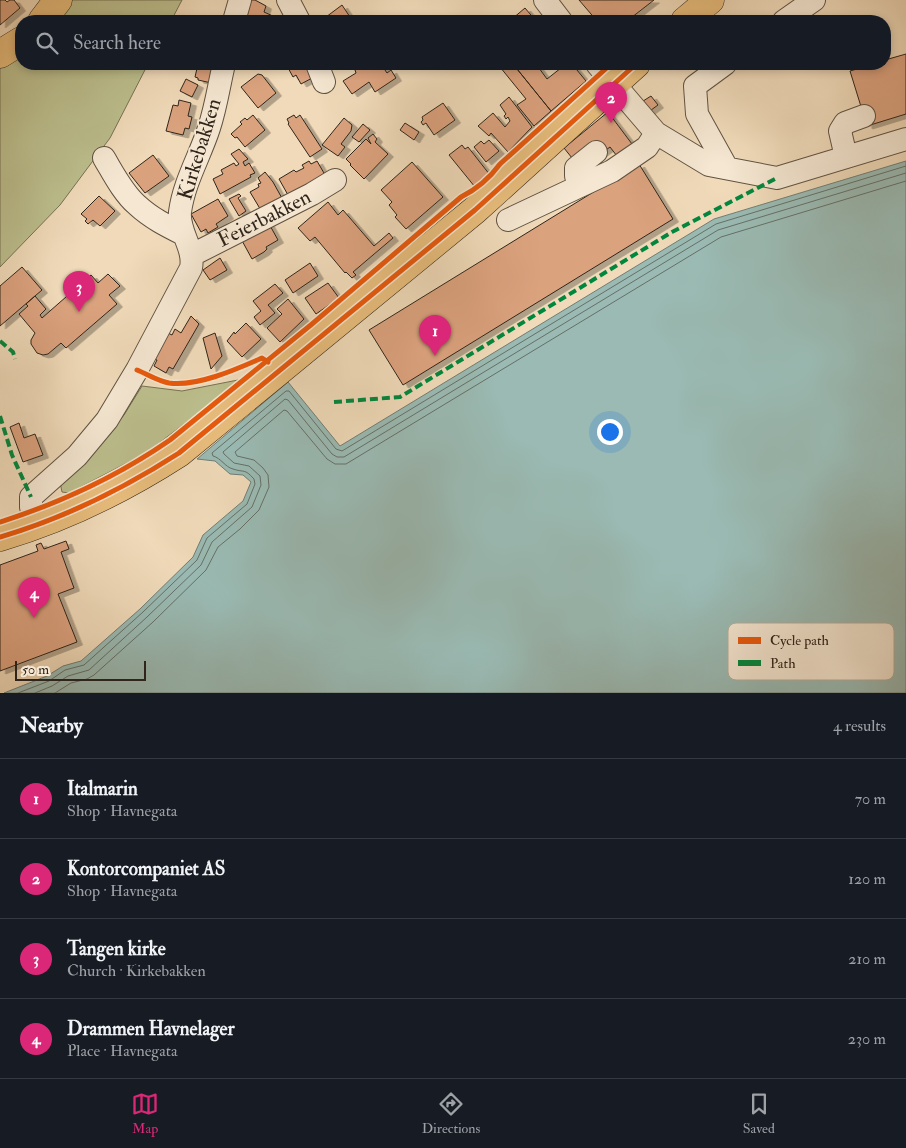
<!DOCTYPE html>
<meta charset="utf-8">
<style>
body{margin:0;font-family:"IM FELL Double Pica",serif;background:#242831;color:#f1f3f6}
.scale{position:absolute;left:15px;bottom:12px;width:131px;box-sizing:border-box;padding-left:5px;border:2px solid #2f251b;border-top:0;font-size:14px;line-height:18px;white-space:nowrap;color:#2f251b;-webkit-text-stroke:4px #f5e7d2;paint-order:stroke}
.you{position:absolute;left:609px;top:431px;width:18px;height:18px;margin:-12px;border:4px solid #fff;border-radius:50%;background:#1a73e8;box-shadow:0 0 0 8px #1a73e833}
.badge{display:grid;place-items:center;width:32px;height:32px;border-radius:50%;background:#db2777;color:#fff;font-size:16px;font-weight:700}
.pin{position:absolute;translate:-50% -41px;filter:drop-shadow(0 1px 2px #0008)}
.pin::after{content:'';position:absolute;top:26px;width:18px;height:15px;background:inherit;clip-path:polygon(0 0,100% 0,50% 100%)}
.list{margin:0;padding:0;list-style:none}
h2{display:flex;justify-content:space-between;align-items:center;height:65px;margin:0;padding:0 20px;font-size:21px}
h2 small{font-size:16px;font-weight:400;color:#9ea1a6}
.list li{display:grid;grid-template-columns:32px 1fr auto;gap:15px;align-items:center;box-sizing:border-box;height:80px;padding:0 20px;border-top:1px solid #363941}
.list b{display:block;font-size:19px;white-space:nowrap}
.list p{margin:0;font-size:16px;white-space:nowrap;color:#9ea1a6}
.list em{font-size:16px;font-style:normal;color:#9ea1a6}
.icon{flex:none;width:28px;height:28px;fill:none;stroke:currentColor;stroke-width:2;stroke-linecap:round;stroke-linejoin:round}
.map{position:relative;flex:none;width:906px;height:693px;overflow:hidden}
.search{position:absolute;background:#171b24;box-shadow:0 2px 8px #0003;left:15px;right:15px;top:15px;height:55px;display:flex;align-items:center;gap:12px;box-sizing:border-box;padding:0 18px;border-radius:20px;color:#9ea1a6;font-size:19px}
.sheet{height:385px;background:#171b24}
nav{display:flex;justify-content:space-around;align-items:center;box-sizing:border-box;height:70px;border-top:1px solid #363941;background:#171b24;font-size:14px;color:#9ea1a6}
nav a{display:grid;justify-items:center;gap:2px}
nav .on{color:#db2777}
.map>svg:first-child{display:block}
.green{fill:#bcbe8d;stroke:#767254}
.water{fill:#9abab3;stroke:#6f7e76}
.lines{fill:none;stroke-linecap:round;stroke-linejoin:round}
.shore{stroke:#647067;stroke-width:1}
.building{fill:#dba27e;stroke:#2f251b;filter:url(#shadow)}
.minor-casing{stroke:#5f5242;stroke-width:24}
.major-casing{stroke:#2f251b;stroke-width:29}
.minor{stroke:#f5e7d2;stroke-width:22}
.major{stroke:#e8bd7c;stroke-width:28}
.quiet{stroke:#00873e;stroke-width:4;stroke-dasharray:8 4;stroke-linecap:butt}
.cycleway-casing{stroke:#f5e7d2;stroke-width:8}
.cycleway{stroke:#e8590c;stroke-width:5}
.labels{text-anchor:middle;stroke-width:4;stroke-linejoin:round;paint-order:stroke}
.street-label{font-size:21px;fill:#2f251b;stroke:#f5e7d2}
.key{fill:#f5e7d2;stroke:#baad9b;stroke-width:1}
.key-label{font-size:14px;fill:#2f251b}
</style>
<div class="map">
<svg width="906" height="693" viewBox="0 0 906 693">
<defs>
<filter id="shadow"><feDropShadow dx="5.5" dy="3" stdDeviation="0" flood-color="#0004"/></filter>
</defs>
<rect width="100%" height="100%" fill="#f0dab9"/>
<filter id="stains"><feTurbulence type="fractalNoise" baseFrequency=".004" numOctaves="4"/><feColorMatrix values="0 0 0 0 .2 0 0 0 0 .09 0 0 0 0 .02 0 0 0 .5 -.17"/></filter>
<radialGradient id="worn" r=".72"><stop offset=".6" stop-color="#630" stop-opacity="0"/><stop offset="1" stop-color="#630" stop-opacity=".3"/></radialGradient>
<path class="green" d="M58,0H182L171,21H42Z
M21,41V64H148L110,138L60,205L0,267V54Z
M243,379L146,453L69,493L62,492L60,482L97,448L124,415L142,386L182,391Z"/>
<path class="water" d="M906,161V693H4L47,676L63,666L81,661L140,609L193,557L203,535L243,501L251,482L243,475L230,474L215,461L197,459L288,382L340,446L714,219Z"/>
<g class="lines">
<path class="shore" d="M18,693L49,681L65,670L84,665L143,612L197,560L207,538L247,504L255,484L254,479C244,468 245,473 233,469C225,467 221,458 213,456L212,453L286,391H289L336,449L342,451L716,224L906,166
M35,693L52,686L68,676L89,670L147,617L201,565L212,542L252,507L261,485L260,476L249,466L234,463L224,454L223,452L285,399L288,400L332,454L337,457H344L718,230L906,173
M55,693L71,683L87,679L94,675L153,622L206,570L218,547L240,529L259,510L269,487L268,475L263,468L254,460L237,456L235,452L284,410L287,411L327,459L335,464H346L721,237L906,181"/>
</g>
<path class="building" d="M0,0H5L7,2L10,0H14L20,8L0,25Z
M247,0H255L266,6L264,12L275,17L273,21H240Z
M579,0H654L627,21H597Z
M342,5L350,17L348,19L350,21H323L322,20Z
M525,8L536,21H513L512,19Z
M906,54V114L867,126L850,71L874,64H885V60Z
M198,64H220L216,84L198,80V78L195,77Z
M286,64H308L314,77L301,84L296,75L293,77Z
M370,64H387L383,67L387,73L391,70L396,78L375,92L369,82L352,94L343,81L356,73L355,70L363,65L364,67Z
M505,64H513L551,111L534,126L517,105L526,99L500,67Z
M513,64H536L547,79L566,64H572L586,81L551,111Z
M258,74L262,75L276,93L258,108L241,87Z
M186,79L198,85L192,97L180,91Z
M651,96L658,105L647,113L640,103Z
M509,97L532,127L508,152L491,133L489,136L478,126L493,113L505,127L510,121L508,117L506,119L504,116L506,114L500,105Z
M179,100L191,103L188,116L192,117L189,129L185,128L183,135L166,131L173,105L178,106Z
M443,103L455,120L434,135L426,123L423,125L421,122L423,120L422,117Z
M608,112L635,148L620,160L610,147L599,155L576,163L564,148Z
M253,115L265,130L245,147L237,137L235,138L231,134L242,124L240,122L245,118L247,120Z
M294,115L296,118L300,115L322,149L310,157L288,124L289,123L287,119Z
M344,118L352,125L351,131L341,144L345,147L338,156L322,145Z
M405,123L419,132L414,140L400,130Z
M363,124L370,130L359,142L352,137Z
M373,134L377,139L375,142L388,154L364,179L350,165L351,164L346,159L366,139L371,144L368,138Z
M489,140L499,151L486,162L474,147L481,141L484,144Z
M462,145L465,149L468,147L490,175L475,187L449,155Z
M239,149L248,159L243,162L245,166L249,163L255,173L250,175L251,177L220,194L213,179L223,174L221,170L234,163L236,166L239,164L231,154Z
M153,155L169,176L145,193L129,173Z
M309,161L311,164L317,161L328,180L288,195L279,179L294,170L296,172L304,168L302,165Z
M412,162L443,197L406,229L395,217L397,215L389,205L392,202L381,190Z
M639,164L673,219L403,385L369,330Z
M265,172L273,182L283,200L262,212L250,192L259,187L258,184L261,183L258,178Z
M239,194L241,196L238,198L246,211L239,216L229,199Z
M99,196L115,211L100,226L93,220L88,224L85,221L87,219L81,214Z
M218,199L228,216L216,224L218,227L208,233L206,229L201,232L191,214Z
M328,202L338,215L343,210L374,246L389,233L393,238L353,272L356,275L352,278L346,272L345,273L315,237L310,241L298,228Z
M268,222L278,240L266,247L267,249L264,252L252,259L240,237Z
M220,258L227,270L210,280L203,270Z
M310,263L318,276L293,293L285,280Z
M22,267L42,290L0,326V286Z
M108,274L120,286L109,295L117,304L66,348L61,343L48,354L43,355L37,353L31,344V340L35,333L19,314L28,306L26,304L35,296L46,309L40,315L42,318L91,275L98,283Z
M328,283L339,298L316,314L305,298Z
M275,284L283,293L268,305L275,313L260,325L254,317L261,311L253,301Z
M288,299L304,319L280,342L267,328L282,314L277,309Z
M191,316L199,324L173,369L169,367L166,373L154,366L157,360L154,359L166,332L172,335L175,329L181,333Z
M246,323L261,339L242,357L227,341L234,332L235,334Z
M215,333L222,356L211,369L203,338Z
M19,423L24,438L35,434L43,455L23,462L10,427Z
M66,541L69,549L61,552L74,588L58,594L77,642L0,671V565L38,551L36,545L41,543L44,549Z"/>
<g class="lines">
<g class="minor-casing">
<path id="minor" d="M288,0L299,21
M545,0L561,21
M234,21L240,0
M784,21L814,0
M317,64L324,82
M597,64L656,133L709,165L777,178L906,139
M725,64L695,86L697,114L727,168
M846,157L840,131L845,123L864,116
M104,158C113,173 123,193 137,205C151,218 167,226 183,234
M581,185L576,176V168L596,152
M508,220L612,171L647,147L656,133
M192,255L312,194L335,180
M36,526L31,507V497L77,456L107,420L137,370L191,268C195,248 178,232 180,212C184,182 200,156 209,128C216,107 219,85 224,64"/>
</g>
<g class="major-casing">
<path id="major" d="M42,21L58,0
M685,21L710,0
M0,54L21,41
M0,537C65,518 123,489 179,453L475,210L636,64"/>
</g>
<use href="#minor" class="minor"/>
<use href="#major" class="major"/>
<path class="quiet" d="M0,341L13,352L15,359
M334,402L400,397L672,232L777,178
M0,416L12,455L31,497"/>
<g class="cycleway-casing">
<path id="cycleway" d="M137,370C147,374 158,381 169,383C197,387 237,369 262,358L268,362
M0,522C60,503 118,476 170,440L312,324L461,197C477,189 489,179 500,164L611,64
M0,537C65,518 123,489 179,453L475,210L636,64"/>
</g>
<use href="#cycleway" class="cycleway"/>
</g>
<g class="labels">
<g class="street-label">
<text transform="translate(199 149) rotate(-73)" y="7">Kirkebakken</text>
<text transform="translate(264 218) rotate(-27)" y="7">Feierbakken</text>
</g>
</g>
<rect x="728" y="623" width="166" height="57" rx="8" class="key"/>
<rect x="738" y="637" width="23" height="7" fill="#e8590c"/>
<rect x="738" y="660" width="23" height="6" fill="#00873e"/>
<g class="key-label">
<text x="770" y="645">Cycle path</text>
<text x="770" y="668">Path</text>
</g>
<rect width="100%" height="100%" filter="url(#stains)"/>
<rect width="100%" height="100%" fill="url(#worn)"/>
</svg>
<div class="scale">50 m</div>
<div class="you"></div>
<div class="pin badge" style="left:435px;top:356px">1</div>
<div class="pin badge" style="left:611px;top:123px">2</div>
<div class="pin badge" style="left:79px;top:312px">3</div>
<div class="pin badge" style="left:34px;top:618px">4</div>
<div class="search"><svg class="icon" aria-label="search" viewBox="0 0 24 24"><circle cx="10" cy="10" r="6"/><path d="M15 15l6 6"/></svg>Search here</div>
</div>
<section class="sheet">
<h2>Nearby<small>4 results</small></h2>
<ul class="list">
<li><span class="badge">1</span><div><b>Italmarin</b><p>Shop · Havnegata</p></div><em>70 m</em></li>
<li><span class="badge">2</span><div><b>Kontorcompaniet AS</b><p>Shop · Havnegata</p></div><em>120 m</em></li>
<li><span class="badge">3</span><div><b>Tangen kirke</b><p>Church · Kirkebakken</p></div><em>210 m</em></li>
<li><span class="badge">4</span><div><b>Drammen Havnelager</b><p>Place · Havnegata</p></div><em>230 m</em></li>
</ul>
</section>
<nav>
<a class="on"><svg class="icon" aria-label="map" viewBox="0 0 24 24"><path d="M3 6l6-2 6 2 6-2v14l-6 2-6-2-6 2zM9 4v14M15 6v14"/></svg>Map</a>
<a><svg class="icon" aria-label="directions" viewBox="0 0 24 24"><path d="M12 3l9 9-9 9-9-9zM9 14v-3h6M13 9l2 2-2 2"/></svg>Directions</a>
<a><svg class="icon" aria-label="saved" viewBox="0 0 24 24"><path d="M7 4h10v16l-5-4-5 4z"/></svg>Saved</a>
</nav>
